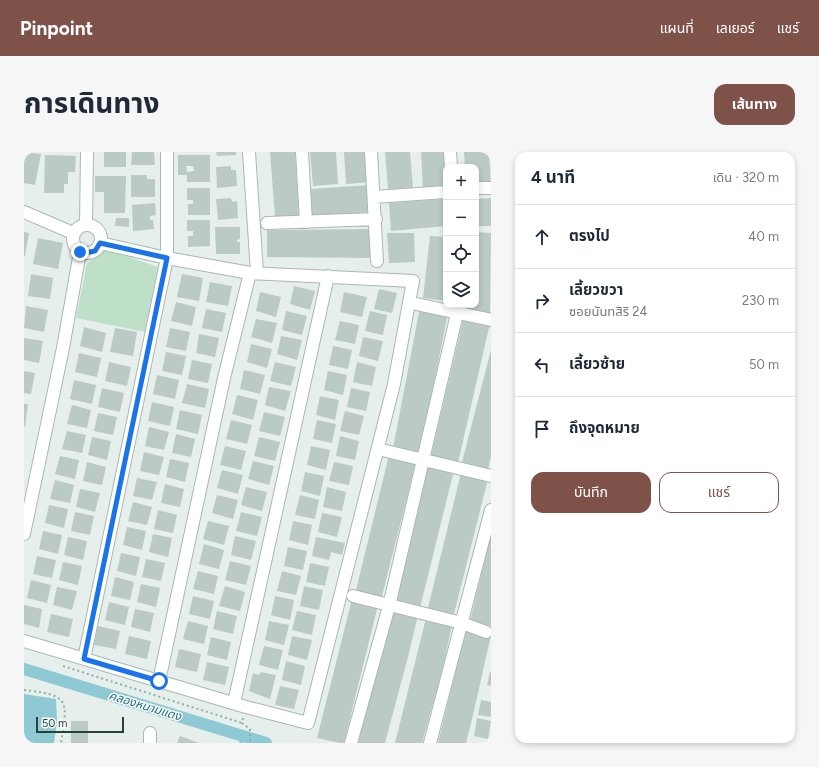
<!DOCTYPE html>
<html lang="th">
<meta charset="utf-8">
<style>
body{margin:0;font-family:Figtree,"Noto Sans Thai",sans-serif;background:#f6f6f7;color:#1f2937}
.controls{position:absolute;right:12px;top:12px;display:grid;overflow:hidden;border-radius:8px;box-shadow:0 2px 6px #0003}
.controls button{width:36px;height:36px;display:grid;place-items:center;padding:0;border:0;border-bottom:1px solid #e0e1e3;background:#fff;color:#1f2937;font:20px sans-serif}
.scale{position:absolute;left:12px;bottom:10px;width:88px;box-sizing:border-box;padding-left:4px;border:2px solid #24423a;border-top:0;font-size:11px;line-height:14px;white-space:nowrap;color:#24423a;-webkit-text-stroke:3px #f7fbf9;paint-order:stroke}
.stop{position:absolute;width:12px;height:12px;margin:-9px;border:3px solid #1a73e8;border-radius:50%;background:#fff}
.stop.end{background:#1a73e8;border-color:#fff;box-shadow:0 1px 4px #0008}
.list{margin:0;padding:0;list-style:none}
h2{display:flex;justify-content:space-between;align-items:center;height:52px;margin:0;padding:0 16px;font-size:17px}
h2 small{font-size:13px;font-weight:400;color:#747a83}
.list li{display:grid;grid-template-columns:26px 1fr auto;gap:12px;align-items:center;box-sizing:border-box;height:64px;padding:0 16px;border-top:1px solid #e0e1e3}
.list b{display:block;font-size:15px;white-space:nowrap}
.list p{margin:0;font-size:13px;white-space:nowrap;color:#747a83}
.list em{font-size:13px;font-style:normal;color:#747a83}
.actions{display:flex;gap:8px;padding:12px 16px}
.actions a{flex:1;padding:9px 0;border:1px solid #7f5249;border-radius:12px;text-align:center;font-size:14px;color:#7f5249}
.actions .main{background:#7f5249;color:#fff}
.icon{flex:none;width:22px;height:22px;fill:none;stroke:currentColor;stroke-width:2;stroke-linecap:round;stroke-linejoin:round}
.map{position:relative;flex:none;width:467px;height:591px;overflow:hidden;border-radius:12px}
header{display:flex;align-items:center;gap:24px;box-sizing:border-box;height:56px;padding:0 20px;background:#7f5249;color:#fff}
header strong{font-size:19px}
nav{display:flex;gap:22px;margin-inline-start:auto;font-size:14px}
.intro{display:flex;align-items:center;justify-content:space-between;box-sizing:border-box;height:96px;padding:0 24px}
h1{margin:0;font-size:28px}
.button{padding:10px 18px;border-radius:12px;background:#7f5249;color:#fff;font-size:14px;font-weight:700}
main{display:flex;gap:24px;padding:0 24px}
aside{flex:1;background:#fff;border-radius:12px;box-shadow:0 2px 6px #0003}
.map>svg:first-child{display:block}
.green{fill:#bfe0c8}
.water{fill:#8ec9d4}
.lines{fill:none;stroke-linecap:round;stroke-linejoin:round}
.stream{stroke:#8ec9d4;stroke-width:3.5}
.canal{stroke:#8ec9d4;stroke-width:12}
.building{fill:#bbcac4;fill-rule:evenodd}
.minor-casing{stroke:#a8b8b2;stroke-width:14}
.path{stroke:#86b3a5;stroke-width:2;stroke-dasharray:2 3;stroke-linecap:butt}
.minor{stroke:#fff;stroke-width:12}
.route{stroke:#1a73e8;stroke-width:5}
.labels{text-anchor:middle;stroke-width:3;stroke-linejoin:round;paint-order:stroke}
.water-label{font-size:12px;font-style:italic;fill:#1c6f80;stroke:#f7fbf9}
</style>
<header>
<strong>Pinpoint</strong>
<nav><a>แผนที่</a><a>เลเยอร์</a><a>แชร์</a></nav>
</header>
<div class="intro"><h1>การเดินทาง</h1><a class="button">เส้นทาง</a></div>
<main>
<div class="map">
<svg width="467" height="591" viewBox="0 0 467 591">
<rect width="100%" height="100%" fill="#e6efeb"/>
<path class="green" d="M81,97L134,115L121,180L52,166L63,112Z"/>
<path class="water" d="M0,542L32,547L33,569L30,591H0Z"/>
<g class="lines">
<path class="stream" d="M217,591V584"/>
<path class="canal" d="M0,517L242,591"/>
</g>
<path class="building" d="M0,0L17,2L11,33L0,31Z
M80,0H102V15H80Z
M108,0H130L131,13H107Z
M192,0H212V3L193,4Z
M246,0H271L275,64L251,66Z
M286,0H312L314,32L289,34Z
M320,0H345L347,30L322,32Z
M361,0H386L389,36L364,37Z
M397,0H422V34L399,36Z
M440,0H465L467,33L452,34V15H441Z
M21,3L52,4L51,20H44V32H40V41H20Z
M154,3H186V30H163V23H154ZM162,14H169L170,19L163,20Z
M207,14V18H212L213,34L193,36L192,15Z
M107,23H123V27H131V45H107Z
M71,24H102L101,61H80V40H71Z
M345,33L347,60L288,64L287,37Z
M163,36H186V63H164V52H169V48H163Z
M207,46L208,50L213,49L214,66L194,68L192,47Z
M467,46V74H452V47Z
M421,47L422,74L367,79L365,51Z
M131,51L132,63L126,64V68H129L130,77L109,79L108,53Z
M92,66H105V75L91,74Z
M163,68H186V94L164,95V84H169V79H163Z
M191,75H216V87L213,88V90H216V102H192Z
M350,77V106L243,105V78Z
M0,80L5,81L1,104H0Z
M452,80L467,81L466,163L439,158L440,153H452Z
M363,81H390L391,110L365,111Z
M406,84L422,85V149L399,146Z
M14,86L39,91L34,117L9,112Z
M7,122L29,126L26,147L4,144Z
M158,122L179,126L175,149L153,145Z
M186,130L208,134L204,154L182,150Z
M270,134L291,139L286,158L266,152Z
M355,137L373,141L368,161L350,157Z
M236,140L257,145L252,165L232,159Z
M320,140L343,145L338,165L316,160Z
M152,150L172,155L168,174L147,169Z
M2,154L24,158L20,180L0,176Z
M396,155L424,161L396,300L369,296Z
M182,157L202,161L198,180L178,176Z
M262,159L283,164L278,183L258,178Z
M346,159L363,163L359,183L341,179Z
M440,164L466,171L434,311L407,304Z
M232,167L253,171L248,191L227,185Z
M316,169L335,173L331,192L311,188Z
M60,175L82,181L78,200L56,194Z
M91,176L113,180L109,204L86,200Z
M146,176L166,180L162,199L142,195Z
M175,182L195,186L191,205L172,201Z
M257,184L278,188L273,208L253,202Z
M339,185L359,189L354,209L335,204Z
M0,186L19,189L15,211L0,208Z
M227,192L248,197L243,216L223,210Z
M309,194L328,198L324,217L305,213Z
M467,198V305L464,317L438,310Z
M142,200L162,204L158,223L138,219Z
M55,201L77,206L73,225L51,220Z
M168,208L188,212L184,231L164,227Z
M85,210L107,215L103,234L81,229Z
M251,210L272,215L267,234L246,229Z
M333,210L352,215L348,234L329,230Z
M220,218L241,223L236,242L216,237Z
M0,219L11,221L7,242L0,241Z
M304,219L323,223L319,243L300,238Z
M133,223L155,228L151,247L129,242Z
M50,228L72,233L68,252L46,247Z
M163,232L185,237L181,256L158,251Z
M245,235L267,239L261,259L241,253Z
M78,236L100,241L96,260L74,255Z
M327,236L346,240L342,259L323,255Z
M213,243L234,248L229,268L208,262Z
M296,244L315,248L311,268L292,263Z
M128,250L150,255L146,274L124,269Z
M0,252H4L1,275L0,274Z
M48,253L67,258L63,276L43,272Z
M156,258L178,263L174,282L152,277Z
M321,259L340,264L335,283L316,279Z
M240,260L261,265L256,284L235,279Z
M74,261L93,265L89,283L70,279Z
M207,268L228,273L223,292L202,287Z
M293,268L312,272L308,291L289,287Z
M125,275L145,280L140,298L121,294Z
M43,279L62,283L58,301L38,297Z
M152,282L171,287L167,305L148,301Z
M316,284L335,289L331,308L312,304Z
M68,285L87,289L83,308L64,303Z
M235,285L256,290L251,309L230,304Z
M201,294L222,299L217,318L196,313Z
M287,294L306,298L302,318L283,313Z
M120,300L140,305L135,323L116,319Z
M365,303L392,310L357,448L331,442Z
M36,304L55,308L51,327L31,322Z
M146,307L165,311L161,330L142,325Z
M229,309L250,314L245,333L224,327Z
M63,310L82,315L78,333L59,329Z
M310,310L329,314L325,333L305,329Z
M404,311L430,318L396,456L370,450Z
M198,318L219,323L214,342L193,336Z
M281,320L300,324L296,344L277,339Z
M437,321L464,327L429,466L403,460Z
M113,326L133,330L128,348L109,344Z
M31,328L50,333L46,351L26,347Z
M141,332L160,337L156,355L137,351Z
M222,335L243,340L238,359L217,353Z
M303,335L322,340L318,359L299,355Z
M56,337L76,341L71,360L52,355Z
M193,343L214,348L209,367L188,361Z
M276,343L295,348L291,367L271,363Z
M109,350L128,355L123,373L104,369Z
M25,353L44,357L40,376L21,371Z
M134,358L153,363L149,381L130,377Z
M51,360L70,364L66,383L47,379Z
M217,360L238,365L233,384L212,379Z
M298,361L318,365L313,385L294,380Z
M184,369L205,374L200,393L179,387Z
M269,369L288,373L284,393L265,388Z
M103,375L122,379L118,398L99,393Z
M19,379L38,383L34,402L15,397Z
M129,382L148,386L144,405L125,400Z
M211,384L232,389L227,408L207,403Z
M44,385L63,389L59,408L40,403Z
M292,385L321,391L318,403L307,400L305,408L288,404Z
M466,385H467V474L446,469Z
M180,392L200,398L195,417L175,412Z
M264,395L283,399L279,418L260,414Z
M97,401L116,405L112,424L93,419Z
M13,404L32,408L28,426L9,422Z
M122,407L141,411L137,429L118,425Z
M206,409L227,414L222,433L201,428Z
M39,410L58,414L54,433L35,428Z
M286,411L305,415L301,434L282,430Z
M174,419L194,424L190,442L169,437Z
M258,419L277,424L272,443L253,439Z
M91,425L110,430L106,448L87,444Z
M7,428L27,433L23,451L3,446Z
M117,432L136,436L132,455L113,450Z
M201,434L221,440L216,459L195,454Z
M280,434L299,438L295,458L276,454Z
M33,435L53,439L48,458L29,453Z
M169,444L190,449L186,467L165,462Z
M251,444L270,448L266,468L247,463Z
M328,447L354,453L320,591H316L293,586Z
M85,450L105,455L101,473L81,468Z
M0,453L18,457L15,476L0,472Z
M111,457L130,461L126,480L107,475Z
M367,457L394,463L384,505L361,591H334Z
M193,459L213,464L209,482L189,477Z
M273,459L292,463L288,483L268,478Z
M27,462L49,467L45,485L23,480Z
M402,466L428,473L419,515L398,591H371Z
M164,469L184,474L180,492L159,487Z
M245,469L265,473L260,493L241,488Z
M74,474L96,479L92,497L70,493Z
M442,477L467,483L450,559L442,591H414Z
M105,484L127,489L123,507L101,502Z
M268,484L288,488L283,508L264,503Z
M187,485L207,490L203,508L183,503Z
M240,494L259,498L254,518L235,513Z
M155,497L177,502L173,520L151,515Z
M262,509L281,514L277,533L258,528Z
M183,510L205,515L201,533L179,528Z
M237,520L252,523L246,547L225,539L229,521L235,523Z
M466,520H467V534L463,533Z
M256,534L275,538L270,557L251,553Z
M457,548L467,550V565L454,563Z
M453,566L467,569L464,587L450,584Z
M47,569H64V591H47Z
M156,584L175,591H153Z"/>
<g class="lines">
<g class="minor-casing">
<path id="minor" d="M225,0L233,121
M278,0L282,70
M347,0L353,109
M426,0L427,15
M452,36H467
M350,45L422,40
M0,60L49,81
M243,71L352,67
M49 87a14 14 0 1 1 28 0a14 14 0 1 1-28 0Z
M62,73L63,0
M392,152L467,168
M362,299L467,324
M0,382L39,196L56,100
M329,444L438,471L462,480
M0,489L222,555L284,571L370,232L389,129L226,121L143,106L76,91
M60,507L143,106V0
M135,529L200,226L226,121
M210,551L304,124
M126,591V581
M327,591L365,454L435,153
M406,591L467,358"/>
</g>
<path class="path" d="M39,514L218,571
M0,538C46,543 44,548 37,591
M219,566L218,571L226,577V591"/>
<use href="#minor" class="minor"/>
</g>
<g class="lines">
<path class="route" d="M56,100L61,101L71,99L76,91L143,106L60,507L135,529"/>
</g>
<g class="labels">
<g class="water-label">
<text transform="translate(121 554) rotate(17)" y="4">คลองหนามแดง</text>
</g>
</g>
</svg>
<div class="controls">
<button>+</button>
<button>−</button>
<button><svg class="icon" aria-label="locate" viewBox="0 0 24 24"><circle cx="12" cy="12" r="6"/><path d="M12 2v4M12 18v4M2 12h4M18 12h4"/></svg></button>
<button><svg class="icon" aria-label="layers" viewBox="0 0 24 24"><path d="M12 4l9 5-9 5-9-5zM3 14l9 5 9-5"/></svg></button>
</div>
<div class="scale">50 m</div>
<div class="stop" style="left:135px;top:529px"></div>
<div class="stop end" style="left:56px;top:100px"></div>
</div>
<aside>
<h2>4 นาที<small>เดิน · 320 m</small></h2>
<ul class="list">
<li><svg class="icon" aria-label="ahead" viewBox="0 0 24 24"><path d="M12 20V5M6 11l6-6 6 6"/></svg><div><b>ตรงไป</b></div><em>40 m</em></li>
<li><svg class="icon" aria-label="right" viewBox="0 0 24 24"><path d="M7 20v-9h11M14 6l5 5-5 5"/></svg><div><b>เลี้ยวขวา</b><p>ซอยนันทสิริ 24</p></div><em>230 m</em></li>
<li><svg class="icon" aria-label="left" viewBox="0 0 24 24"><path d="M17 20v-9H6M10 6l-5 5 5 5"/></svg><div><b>เลี้ยวซ้าย</b></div><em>50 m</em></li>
<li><svg class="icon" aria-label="arrive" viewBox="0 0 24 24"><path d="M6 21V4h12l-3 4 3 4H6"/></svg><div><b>ถึงจุดหมาย</b></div></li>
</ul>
<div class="actions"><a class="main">บันทึก</a><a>แชร์</a></div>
</aside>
</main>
